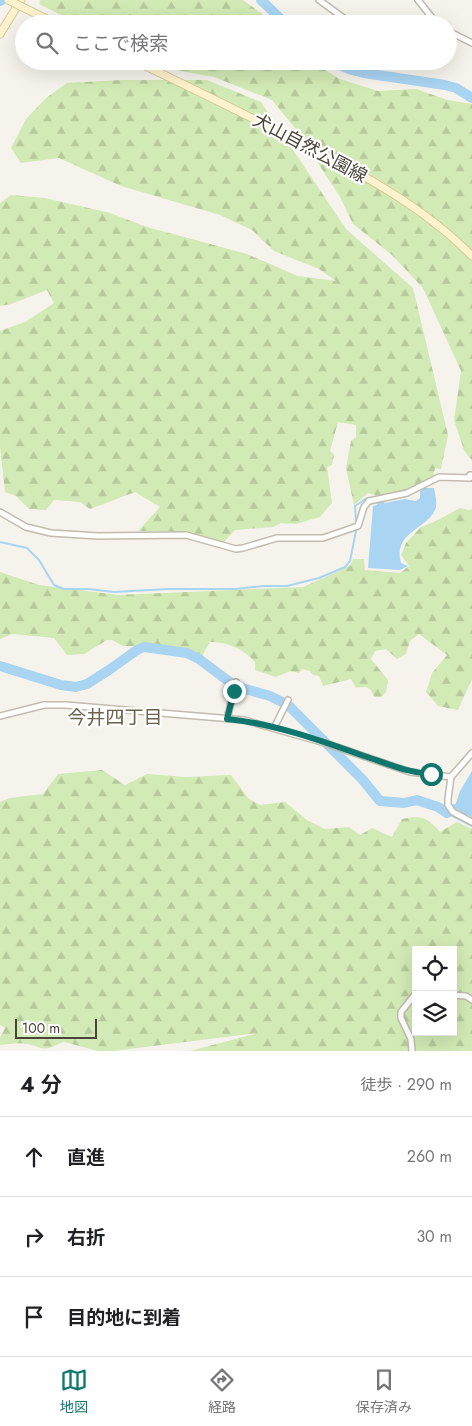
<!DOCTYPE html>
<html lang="ja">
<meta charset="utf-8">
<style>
body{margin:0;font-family:Jost,"Noto Sans JP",sans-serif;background:#f2f2f2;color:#202124}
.controls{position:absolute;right:15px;bottom:15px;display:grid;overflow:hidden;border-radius:0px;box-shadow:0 5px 20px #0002}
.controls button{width:45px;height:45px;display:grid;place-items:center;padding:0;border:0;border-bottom:1px solid #e0e0e0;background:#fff;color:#202124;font:25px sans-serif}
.scale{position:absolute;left:15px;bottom:12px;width:82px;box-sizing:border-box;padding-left:5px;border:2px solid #4b4439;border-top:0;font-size:14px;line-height:18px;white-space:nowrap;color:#4b4439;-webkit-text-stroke:4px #fff;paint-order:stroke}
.stop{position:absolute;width:15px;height:15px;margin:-11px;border:4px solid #0f766e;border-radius:50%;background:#fff}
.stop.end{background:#0f766e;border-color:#fff;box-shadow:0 1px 5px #0008}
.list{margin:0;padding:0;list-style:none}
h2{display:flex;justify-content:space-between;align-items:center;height:65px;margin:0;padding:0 20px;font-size:21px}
h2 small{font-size:16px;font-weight:400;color:#757577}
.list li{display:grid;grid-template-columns:32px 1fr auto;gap:15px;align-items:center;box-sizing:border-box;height:80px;padding:0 20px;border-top:1px solid #e0e0e0}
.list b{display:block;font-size:19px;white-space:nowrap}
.list em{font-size:16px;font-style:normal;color:#757577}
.icon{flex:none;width:28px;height:28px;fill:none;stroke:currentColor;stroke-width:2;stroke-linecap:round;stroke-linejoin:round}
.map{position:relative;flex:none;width:472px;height:1051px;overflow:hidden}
.search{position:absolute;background:#fff;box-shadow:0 5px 20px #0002;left:15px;right:15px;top:15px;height:55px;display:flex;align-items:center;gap:12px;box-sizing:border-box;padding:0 18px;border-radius:28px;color:#757577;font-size:19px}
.sheet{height:305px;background:#fff}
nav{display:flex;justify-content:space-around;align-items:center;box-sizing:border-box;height:70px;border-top:1px solid #e0e0e0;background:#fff;font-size:14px;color:#757577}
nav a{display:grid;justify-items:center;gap:2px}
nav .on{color:#0f766e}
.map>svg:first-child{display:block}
.forest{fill:url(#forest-firs);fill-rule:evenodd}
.water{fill:#a9d4f2}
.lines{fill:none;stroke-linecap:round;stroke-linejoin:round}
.stream{stroke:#a9d4f2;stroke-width:2}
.river{stroke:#a9d4f2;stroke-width:10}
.minor-casing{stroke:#c2bbae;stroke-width:8}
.secondary-casing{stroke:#d6c79b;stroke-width:9}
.minor{stroke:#fff;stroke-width:5}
.secondary{stroke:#fff3cd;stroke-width:7}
.secondary-bridge-casing{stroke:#d6c79b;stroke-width:9;stroke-linecap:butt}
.secondary-bridge{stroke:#fff3cd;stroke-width:7}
.route{stroke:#0f766e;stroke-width:6}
.labels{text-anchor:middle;stroke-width:4.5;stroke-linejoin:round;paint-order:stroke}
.street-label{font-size:18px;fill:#4b4439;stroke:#fff}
.neighbourhood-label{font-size:19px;fill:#6e6250;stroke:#fff}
</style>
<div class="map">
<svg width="472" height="1051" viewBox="0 0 472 1051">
<defs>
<pattern id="forest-firs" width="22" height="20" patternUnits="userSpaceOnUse" patternTransform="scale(1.25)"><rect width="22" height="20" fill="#d2eab5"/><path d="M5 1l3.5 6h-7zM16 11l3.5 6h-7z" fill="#b6ca9c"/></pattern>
</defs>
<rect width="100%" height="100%" fill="#f6f3ec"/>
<path class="forest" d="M40,0H243L276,24H79L39,4Z
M155,61H310L340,79L378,91L416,89L448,100L472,104V461L464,450L454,420L461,371L423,288L392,255L353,224L340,197L295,128L272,100L214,77L170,69Z
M121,80H207L261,102L346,229L413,288L448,435L441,469L435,468L433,477L407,490L383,497L368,493L354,505L346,468L351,441L356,437V425L338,422L330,451L334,455L332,465L327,467L332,503L320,517L296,524L281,523L273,527L235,530L223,543L186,532L138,531L160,507L135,492L90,509L80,502L54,500L46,510L29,509L16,496L5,492L0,447V331L25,322L54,303L47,290L11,304L0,306V203L11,195L45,198L110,213L147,227L247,254L298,276L336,281L319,269L274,251L252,230L220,215L121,186L59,158L21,163L11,148L26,119L46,98L67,83Z
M460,508L469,510L472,509V679L458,710L438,706L426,692L432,673L447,655L419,634L410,641L406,654L397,659L386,649L375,651L371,659L388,680L386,692L381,697H374C370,686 367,686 356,688L351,679L323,686L319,676L313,675L310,671L302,669L299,673L290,671L276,677L255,670V662C244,649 228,642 210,642L201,658L190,652L152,646H123L112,640H107L84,654L67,655L54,638L12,634L0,639V572L39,585L118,595L303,587L350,566L353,559H364L365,570L400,573L409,566L401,555L406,543L421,527L434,522Z
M102,770L125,785L147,774L186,777L231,775L248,798L260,805L285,802L307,820L325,829L349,827L360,835L372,828L392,837L402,819C422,815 427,817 440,832L457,822L472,829V1051H190L258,1033L113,1051H98L64,1042C41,1051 50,1050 28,1044C20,1042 9,1044 0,1045V1038L5,1028L0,1025V802L10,798L43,794L58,774ZM416,950H453V1032H416Z"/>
<path class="water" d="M424,488H434C435,494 437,501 436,507C430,529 392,531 401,563L408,566L400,570L368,568L373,506L377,505V501L383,500L384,503L405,499L416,501L420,498V491Z
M472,771V817L455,810L453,807L455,806L460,791Z"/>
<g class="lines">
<path class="stream" d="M356,522L355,506L367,498
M0,542L27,548L39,560L54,585L64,589H88L114,592L168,589H236L263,586H287L319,578L345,567L350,561L356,531
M447,813L472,826"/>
<path class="river" d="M261,0L286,24
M0,1L2,0
M330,61L352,70L364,73L445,85L456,88L472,98
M0,666L61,685L76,687L87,684L109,670L137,650L144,647L187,653L199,659L231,683L242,688L270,696L288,705L362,779L380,801L404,803L417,800L438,807L447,813L454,809"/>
<g class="minor-casing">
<path id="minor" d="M319,0L352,24
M418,0L437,24
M448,31L472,43
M404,61L407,64L409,61
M0,512L26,527L51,533L98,536L186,535L236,549L243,548L277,538H323L358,526L364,507L369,501L407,493L439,477L470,478V475H472
M0,716L44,705H66L244,720L325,743L410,772L451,777
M227,719L236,682
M274,728L288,700
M472,753L451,777L448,799V805L453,812L472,822
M453,995L466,996L472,1000
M412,1051L411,1039L401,1018V1012L416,993"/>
</g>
<g class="secondary-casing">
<path id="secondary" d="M0,34L21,0
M135,61C188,86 240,112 292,138C356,171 421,204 472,256"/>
</g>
<use href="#minor" class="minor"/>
<use href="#secondary" class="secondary"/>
<g class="secondary-bridge-casing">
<path id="secondary-bridge" d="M8,0L55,23"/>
</g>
<use href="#secondary-bridge" class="secondary-bridge"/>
</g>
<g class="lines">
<path class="route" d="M234,691L227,719C272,723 322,741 364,756C389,764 405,772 431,774"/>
</g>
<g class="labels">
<g class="street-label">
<text transform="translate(310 148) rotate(28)" y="6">犬山自然公園線</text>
</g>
<g class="neighbourhood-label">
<text x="115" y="724">今井四丁目</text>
</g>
</g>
</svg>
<div class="controls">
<button><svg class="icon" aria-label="locate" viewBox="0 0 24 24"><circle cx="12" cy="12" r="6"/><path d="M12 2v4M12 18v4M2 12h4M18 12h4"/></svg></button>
<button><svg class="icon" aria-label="layers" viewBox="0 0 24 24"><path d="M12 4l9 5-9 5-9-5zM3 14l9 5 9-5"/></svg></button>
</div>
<div class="scale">100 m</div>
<div class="stop" style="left:431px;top:774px"></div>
<div class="stop end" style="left:234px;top:691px"></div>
<div class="search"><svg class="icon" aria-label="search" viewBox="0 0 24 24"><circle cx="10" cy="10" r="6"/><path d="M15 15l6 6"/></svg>ここで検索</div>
</div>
<section class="sheet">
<h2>4 分<small>徒歩 · 290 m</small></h2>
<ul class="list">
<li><svg class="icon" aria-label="ahead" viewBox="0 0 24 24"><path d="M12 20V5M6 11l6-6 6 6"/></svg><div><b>直進</b></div><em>260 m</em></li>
<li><svg class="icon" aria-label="right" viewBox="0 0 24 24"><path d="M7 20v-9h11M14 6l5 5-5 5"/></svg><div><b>右折</b></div><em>30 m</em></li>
<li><svg class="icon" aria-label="arrive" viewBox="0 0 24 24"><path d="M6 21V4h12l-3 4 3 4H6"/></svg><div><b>目的地に到着</b></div></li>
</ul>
</section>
<nav>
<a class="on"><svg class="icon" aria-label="map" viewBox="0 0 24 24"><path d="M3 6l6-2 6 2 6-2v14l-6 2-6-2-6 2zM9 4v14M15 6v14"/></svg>地図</a>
<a><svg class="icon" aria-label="directions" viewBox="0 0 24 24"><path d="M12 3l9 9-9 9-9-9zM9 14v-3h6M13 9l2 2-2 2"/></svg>経路</a>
<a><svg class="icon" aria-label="saved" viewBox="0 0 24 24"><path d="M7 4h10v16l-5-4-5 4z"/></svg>保存済み</a>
</nav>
